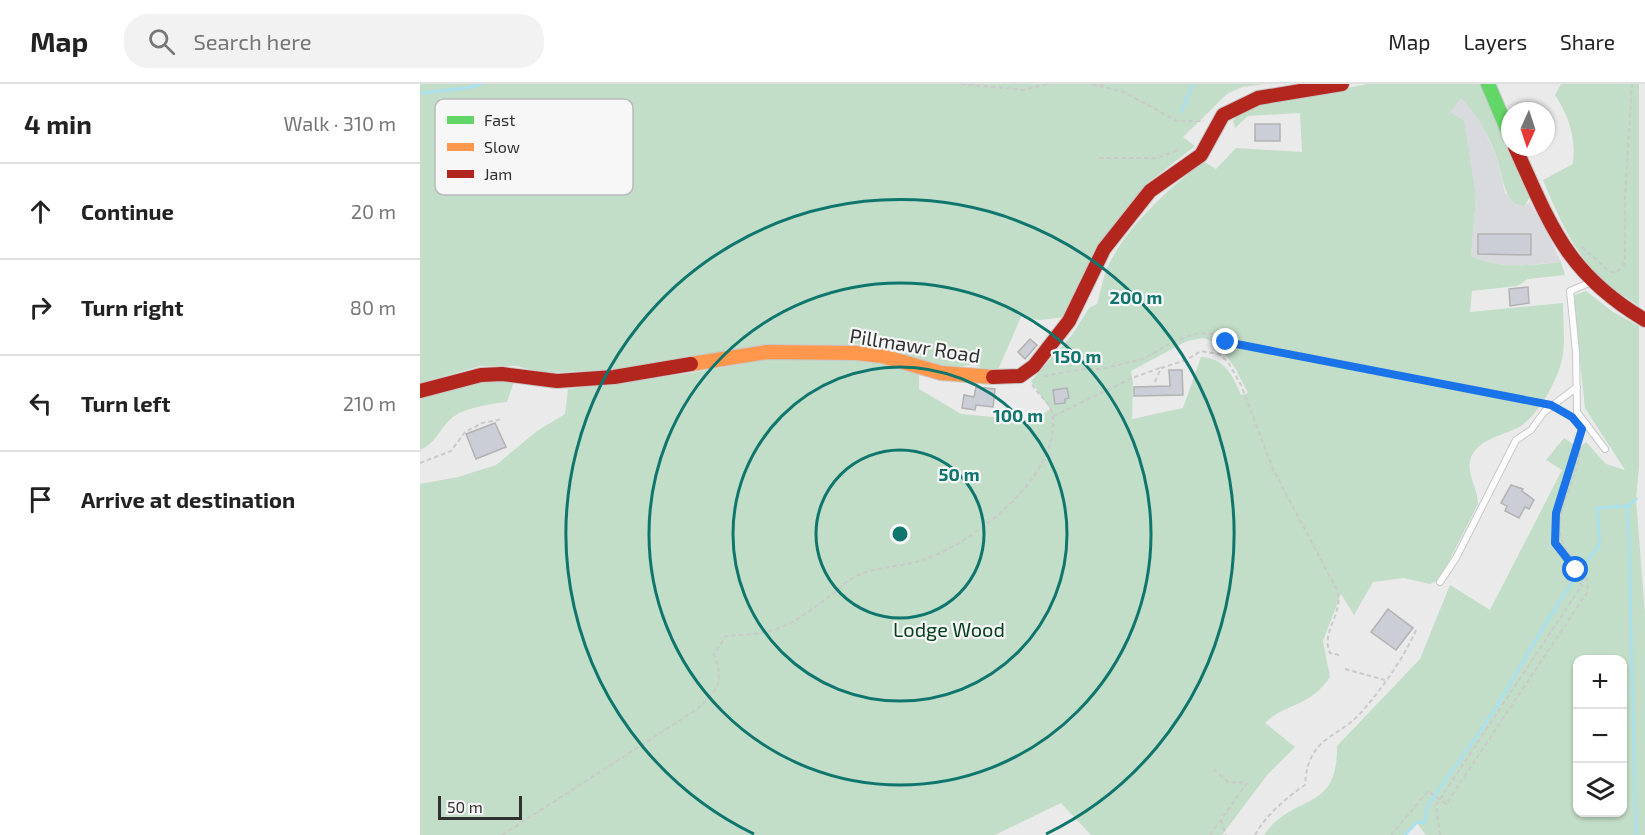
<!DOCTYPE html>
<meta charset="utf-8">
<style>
body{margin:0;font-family:"Exo 2",sans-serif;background:#f2f2f2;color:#222}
.controls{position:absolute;right:18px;bottom:18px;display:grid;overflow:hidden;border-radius:12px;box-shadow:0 2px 4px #0004}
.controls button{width:54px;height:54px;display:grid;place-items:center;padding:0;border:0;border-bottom:2px solid #e0e0e0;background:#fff;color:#222;font:30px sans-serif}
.compass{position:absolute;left:1081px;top:18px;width:54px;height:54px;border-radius:50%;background:#fff;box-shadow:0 2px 4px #0004;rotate:183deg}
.scale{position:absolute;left:18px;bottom:15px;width:84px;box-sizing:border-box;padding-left:6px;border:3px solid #303030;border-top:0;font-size:16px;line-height:21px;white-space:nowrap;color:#303030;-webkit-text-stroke:4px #f7f7f8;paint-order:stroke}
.stop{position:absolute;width:18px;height:18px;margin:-14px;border:4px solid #1a73e8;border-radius:50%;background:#fff}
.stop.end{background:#1a73e8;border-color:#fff;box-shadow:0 2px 6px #0008}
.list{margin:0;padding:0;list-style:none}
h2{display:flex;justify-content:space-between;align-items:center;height:78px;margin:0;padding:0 24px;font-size:26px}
h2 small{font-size:20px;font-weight:400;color:#767676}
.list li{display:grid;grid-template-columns:39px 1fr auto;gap:18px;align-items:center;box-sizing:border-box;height:96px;padding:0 24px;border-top:2px solid #e0e0e0}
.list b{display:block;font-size:22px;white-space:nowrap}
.list em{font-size:20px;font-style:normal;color:#767676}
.icon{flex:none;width:33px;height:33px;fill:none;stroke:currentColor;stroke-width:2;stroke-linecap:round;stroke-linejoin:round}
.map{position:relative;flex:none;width:1225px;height:751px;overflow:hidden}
header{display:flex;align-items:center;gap:36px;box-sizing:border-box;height:84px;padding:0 30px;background:#fff;border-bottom:2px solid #e0e0e0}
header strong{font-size:28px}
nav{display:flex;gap:33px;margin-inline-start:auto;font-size:21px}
.search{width:420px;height:54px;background:#f2f2f2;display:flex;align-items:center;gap:15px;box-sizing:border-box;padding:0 21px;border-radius:24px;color:#767676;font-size:22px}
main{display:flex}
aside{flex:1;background:#fff}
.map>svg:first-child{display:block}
.built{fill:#d9dade}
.green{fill:#c2ddc8;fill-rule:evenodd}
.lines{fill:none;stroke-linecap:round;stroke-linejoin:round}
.stream{stroke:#abe1ec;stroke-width:3}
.building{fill:#cbcdd7;stroke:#b2b2b2;stroke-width:1.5}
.lane-casing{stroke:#c8c8c8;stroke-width:8}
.fast-casing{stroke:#c8c8c8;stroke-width:16}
.slow-casing{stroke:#c8c8c8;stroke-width:16}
.jam-casing{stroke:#c8c8c8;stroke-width:16}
.path{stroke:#cacaca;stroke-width:2;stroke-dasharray:4.5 3;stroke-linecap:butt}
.lane{stroke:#fcfcfc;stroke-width:6}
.fast{stroke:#63d668;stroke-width:14}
.slow{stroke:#ff974d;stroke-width:14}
.jam{stroke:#b3261e;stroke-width:14}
.route{stroke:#1a73e8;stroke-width:8}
.ring{fill:none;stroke:#0f766e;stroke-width:3}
.labels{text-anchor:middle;stroke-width:4.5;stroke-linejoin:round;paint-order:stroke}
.street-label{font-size:20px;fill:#303030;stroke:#f7f7f8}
.park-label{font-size:20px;fill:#003f1a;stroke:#f7f7f8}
.key{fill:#f7f7f8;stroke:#bbbbbc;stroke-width:1.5}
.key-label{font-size:16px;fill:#303030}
.centre{fill:#0f766e;stroke:#f7f7f8;stroke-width:3}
.ring-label{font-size:18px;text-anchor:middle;font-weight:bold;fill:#0f766e;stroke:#f7f7f8;stroke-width:4.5;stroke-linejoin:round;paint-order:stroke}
</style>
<header>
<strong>Map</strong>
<div class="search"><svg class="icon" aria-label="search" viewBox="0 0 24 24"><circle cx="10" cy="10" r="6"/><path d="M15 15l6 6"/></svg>Search here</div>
<nav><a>Map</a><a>Layers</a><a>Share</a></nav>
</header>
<main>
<aside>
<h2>4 min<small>Walk · 310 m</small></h2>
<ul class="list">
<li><svg class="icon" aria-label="ahead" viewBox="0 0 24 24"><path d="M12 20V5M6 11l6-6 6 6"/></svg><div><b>Continue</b></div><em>20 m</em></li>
<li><svg class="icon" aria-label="right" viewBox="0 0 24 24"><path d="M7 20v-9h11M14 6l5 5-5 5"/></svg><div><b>Turn right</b></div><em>80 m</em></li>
<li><svg class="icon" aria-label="left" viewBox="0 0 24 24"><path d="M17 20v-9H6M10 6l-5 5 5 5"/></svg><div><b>Turn left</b></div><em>210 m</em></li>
<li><svg class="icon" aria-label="arrive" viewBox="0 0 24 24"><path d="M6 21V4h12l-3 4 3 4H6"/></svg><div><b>Arrive at destination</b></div></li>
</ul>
</aside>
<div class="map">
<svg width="1225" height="751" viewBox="0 0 1225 751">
<rect width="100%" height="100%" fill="#eaeaea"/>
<path class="built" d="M1041,13L1059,33L1077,75L1085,109L1105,122L1109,118L1124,142L1141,178L1094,182L1067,179L1051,172L1056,114L1030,28Z"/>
<path class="green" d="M0,0H845L822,3L807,10L763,53L775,62L729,98L645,233L620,236L601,233L577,288L565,286L554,280L528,285L437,260L187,286L124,289L96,282H60L0,299Z
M948,0H1061L1112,108L1105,122L1095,120C1083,107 1083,95 1078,78C1070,54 1059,31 1041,14L1030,28L1044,37L1056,114L1051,172C1080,186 1110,181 1141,178L1145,191L1108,195L1097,202L1052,207L1050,228L1143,219C1143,235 1145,254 1143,270C1140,293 1117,336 1095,345C1080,352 1061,355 1052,371C1044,387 1058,403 1058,420L1020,495L1010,500L984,494L953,498L934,531L921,510L903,557L910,593C888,625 866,618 845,639L875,663L848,690L802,751H671L641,719L575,751H0V400L38,393L76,381L117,347L145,330L148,305L271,289L353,274L443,276L499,288V305L541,330L614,337L630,325L611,297L652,251L669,224L677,220C681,207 683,192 689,180C710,138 748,107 783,77L796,85L816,64L882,68L880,29L828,32L815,44L813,37L823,24ZM783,254L797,259L815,284L828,309L821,311C813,291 804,274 781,273L763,324L712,335L713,298L711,287L767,257Z
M1141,0H1219V222C1208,214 1194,207 1184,198C1155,171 1138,132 1123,96L1153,80C1156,54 1149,32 1135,11Z
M1166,207L1193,228L1219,242V383L1216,415L1225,530V751H1006L997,739L985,751H844C874,708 918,730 917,662L1000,575L1030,501L1070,526L1142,386L1126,376L1144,354L1159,364L1166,358L1186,380L1205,386L1165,324L1154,222L1155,211ZM1158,576H1202V728H1158Z
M94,297L87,318C70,320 47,323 33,333C20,343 16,360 0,366V313L63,298Z"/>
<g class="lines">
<path class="stream" d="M0,9L47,4L62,0
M761,28L773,0
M1208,422L1216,751
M985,751L997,738L1004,739L1009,719C1037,680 1067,640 1091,598C1119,551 1146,503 1180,460L1177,424L1208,422L1216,415"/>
</g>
<path class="building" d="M835,40H860V57H835Z
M1058,150H1111V171L1058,170Z
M1108,203L1109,219L1090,222L1089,205Z
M610,255L617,261L605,275L598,268Z
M749,286H762L763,311L714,312V303L750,302Z
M556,303L575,305L573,323L556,321L555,326L542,324L544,311L554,313Z
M647,304L649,314L645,315V319L635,320L633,306Z
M75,339L86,363L56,375L46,350Z
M1091,401L1103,405L1102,407L1114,416L1109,425L1105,423L1099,434L1085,427L1087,422L1081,419Z
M968,525L993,544L976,566L951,548Z"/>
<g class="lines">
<g class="lane-casing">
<path id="lane" d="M1169,199L1150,207L1156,268L1157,328L1185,365
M1020,498L1036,474L1096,356L1111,346L1124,328L1157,303"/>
</g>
<g class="fast-casing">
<path id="fast" d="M1068,0L1090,52"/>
</g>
<g class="slow-casing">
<path id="slow" d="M271,280L347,268L436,269L462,272L521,289L573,293"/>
</g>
<g class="jam-casing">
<path id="jam" d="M1095,63C1131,142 1146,189 1225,236
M573,293L600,292L614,282L649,237L684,165L730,107L781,71L803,31L838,14L922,0
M0,307L61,291L82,290L137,297L194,293L271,280"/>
</g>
<path class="path" d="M541,0L604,6L627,0
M672,0L704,8L757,37H784
M679,74H738L760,65
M1162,163L1189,187L1196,189L1205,179V114L1212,0
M624,292L663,285H682L723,275L757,256L779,249L795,250L806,258L1121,319
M735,298L741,284L766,276L781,267L799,270L808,278L821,301L853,385L917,506C925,528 900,548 910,569L919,571
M1140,326L1150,332
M633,332L712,294L740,284
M0,379L31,367L45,348L62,339L83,335
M925,585L965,596
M801,736L806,751
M82,751L279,624C299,604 304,598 294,570L306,552C358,550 368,543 409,513C418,506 428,495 438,491C459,482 484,483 505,475C555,458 638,393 633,334C632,318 618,312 612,300
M790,751L827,699L808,698L792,684
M835,751C845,732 867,713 885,701C888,650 919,656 944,625C965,601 984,573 997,544
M971,751L1008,707L1026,720L1168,507C1167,478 1146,475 1141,454C1135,428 1155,398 1159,373C1161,363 1156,354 1162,345
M1020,751L1016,721L1162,501L1154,482L1135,459C1136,428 1143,376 1164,352"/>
<use href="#lane" class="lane"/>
<use href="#fast" class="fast"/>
<use href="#slow" class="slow"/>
<use href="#jam" class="jam"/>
</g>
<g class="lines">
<path class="route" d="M806,258L1131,321L1152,333L1162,345L1136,429L1135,459L1156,486"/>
</g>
<g class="ring">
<circle cx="480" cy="450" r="84"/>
<circle cx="480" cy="450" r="167"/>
<circle cx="480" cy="450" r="251"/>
<path d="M334 750A334 334 0 1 1 626 750"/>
</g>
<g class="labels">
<g class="street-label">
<text transform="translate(495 262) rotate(9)" y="7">Pillmawr Road</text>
</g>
<g class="park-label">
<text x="529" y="553">Lodge Wood</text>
</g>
</g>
<rect x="15" y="15" width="198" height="96" rx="9" class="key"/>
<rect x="27" y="32" width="27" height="8" fill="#63d668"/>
<rect x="27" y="59" width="27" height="8" fill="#ff974d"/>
<rect x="27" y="86" width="27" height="8" fill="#b3261e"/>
<g class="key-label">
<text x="64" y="42">Fast</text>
<text x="64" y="69">Slow</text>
<text x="64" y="96">Jam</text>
</g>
<circle cx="480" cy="450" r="9" class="centre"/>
<g class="ring-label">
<text x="716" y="220">200 m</text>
<text x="657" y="279">150 m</text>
<text x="598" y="338">100 m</text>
<text x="539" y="397">50 m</text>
</g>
</svg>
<div class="controls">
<button>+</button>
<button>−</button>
<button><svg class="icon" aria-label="layers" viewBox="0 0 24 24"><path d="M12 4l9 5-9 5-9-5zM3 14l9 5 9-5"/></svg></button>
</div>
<svg class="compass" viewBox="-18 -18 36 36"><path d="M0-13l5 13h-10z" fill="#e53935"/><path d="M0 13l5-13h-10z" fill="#767676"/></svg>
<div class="scale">50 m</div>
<div class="stop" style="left:1156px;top:486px"></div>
<div class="stop end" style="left:806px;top:258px"></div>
</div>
</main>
